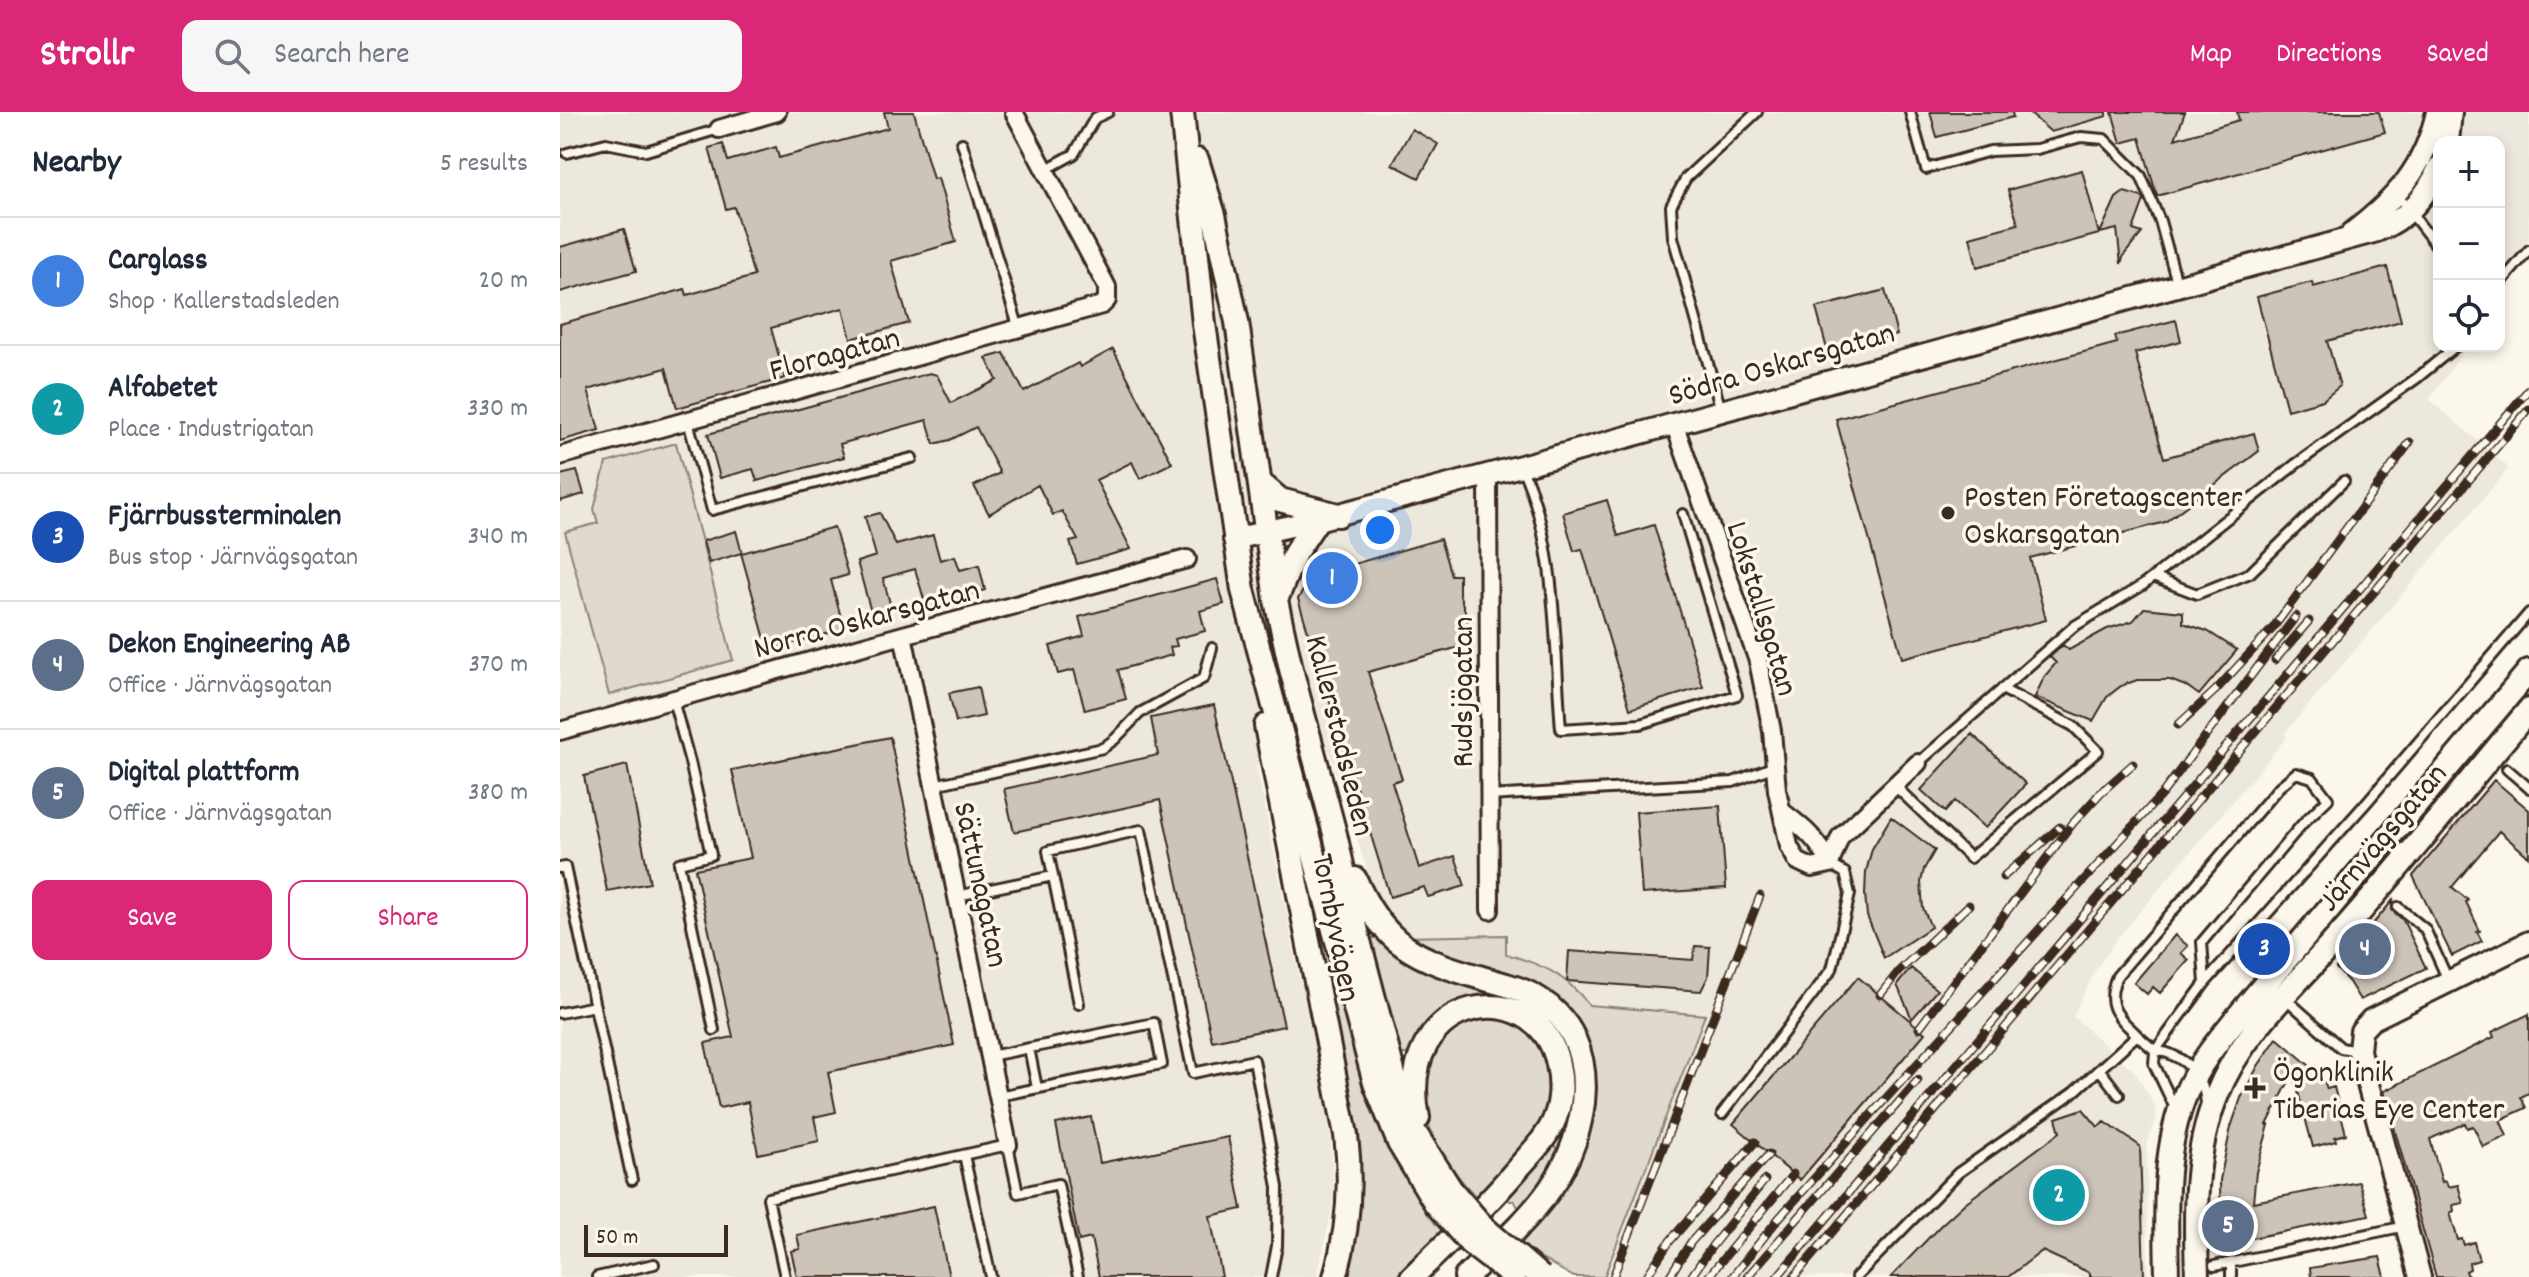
<!DOCTYPE html>
<meta charset="utf-8">
<style>
body{margin:0;font-family:Dekko,sans-serif;background:#f6f6f7;color:#1f2937}
.controls{position:absolute;right:24px;top:24px;display:grid;overflow:hidden;border-radius:16px;box-shadow:0 4px 12px #0003}
.controls button{width:72px;height:72px;display:grid;place-items:center;padding:0;border:0;border-bottom:2px solid #e0e1e3;background:#fff;color:#1f2937;font:40px sans-serif}
.scale{position:absolute;left:24px;bottom:20px;width:144px;box-sizing:border-box;padding-left:8px;border:4px solid #3b2a1e;border-top:0;font-size:22px;line-height:28px;white-space:nowrap;color:#3b2a1e;-webkit-text-stroke:6px #fbf7ec;paint-order:stroke}
.you{position:absolute;left:820px;top:418px;width:28px;height:28px;margin:-20px;border:6px solid #fff;border-radius:50%;background:#1a73e8;box-shadow:0 0 0 12px #1a73e833}
.badge{display:grid;place-items:center;width:52px;height:52px;border-radius:50%;background:#db2777;color:#fff;font-size:26px;font-weight:700}
.pin{position:absolute;translate:-50% -50%;border:4px solid #fff;box-shadow:0 2px 8px #0006}
.list{margin:0;padding:0;list-style:none}
h2{display:flex;justify-content:space-between;align-items:center;height:104px;margin:0;padding:0 32px;font-size:34px}
h2 small{font-size:26px;font-weight:400;color:#747a83}
.list li{display:grid;grid-template-columns:52px 1fr auto;gap:24px;align-items:center;box-sizing:border-box;height:128px;padding:0 32px;border-top:2px solid #e0e1e3}
.list b{display:block;font-size:30px;white-space:nowrap}
.list p{margin:0;font-size:26px;white-space:nowrap;color:#747a83}
.list em{font-size:26px;font-style:normal;color:#747a83}
.actions{display:flex;gap:16px;padding:24px 32px}
.actions a{flex:1;padding:18px 0;border:2px solid #db2777;border-radius:16px;text-align:center;font-size:28px;color:#db2777}
.actions .main{background:#db2777;color:#fff}
.icon{flex:none;width:44px;height:44px;fill:none;stroke:currentColor;stroke-width:2;stroke-linecap:round;stroke-linejoin:round}
.map{position:relative;flex:none;width:1969px;height:1165px;overflow:hidden}
header{display:flex;align-items:center;gap:48px;box-sizing:border-box;height:112px;padding:0 40px;background:#db2777;color:#fff}
header strong{font-size:38px}
nav{display:flex;gap:44px;margin-inline-start:auto;font-size:28px}
.search{width:560px;height:72px;background:#f6f6f7;display:flex;align-items:center;gap:20px;box-sizing:border-box;padding:0 28px;border-radius:16px;color:#747a83;font-size:30px}
main{display:flex}
aside{flex:1;background:#fff}
.map>svg:first-child{display:block}
.built{fill:#ede8dd}
.green{fill:#dfd9ce;stroke:#8d8276;stroke-width:2}
.building{fill:#ccc4b9;stroke:#3b2a1e;stroke-width:2}
.lines{fill:none;stroke-linecap:round;stroke-linejoin:round}
.service-casing{stroke:#3b2a1e;stroke-width:14}
.minor-casing{stroke:#3b2a1e;stroke-width:22}
.tertiary-casing{stroke:#3b2a1e;stroke-width:26}
.secondary-casing{stroke:#3b2a1e;stroke-width:28}
.service{stroke:#fbf7ec;stroke-width:8}
.minor{stroke:#fbf7ec;stroke-width:16}
.tertiary{stroke:#fbf7ec;stroke-width:20}
.secondary{stroke:#fbf7ec;stroke-width:22}
.rail-casing{stroke:#3b2a1e;stroke-width:9}
.rail{stroke:#fbf7ec;stroke-width:6;stroke-dasharray:18;stroke-linecap:butt}
.secondary-bridge-casing{stroke:#3b2a1e;stroke-width:28;stroke-linecap:butt}
.secondary-bridge{stroke:#fbf7ec;stroke-width:22}
.poi-dot{fill:#3b2a1e;stroke:#fbf7ec;stroke-width:3}
.labels{text-anchor:middle;stroke-width:7;stroke-linejoin:round;paint-order:stroke}
.street-label{font-size:32px;fill:#3b2a1e;stroke:#fbf7ec}
.poi-label{font-size:32px;fill:#3b2a1e;stroke:#fbf7ec;text-anchor:start}
</style>
<header>
<strong>Strollr</strong>
<div class="search"><svg class="icon" aria-label="search" viewBox="0 0 24 24"><circle cx="10" cy="10" r="6"/><path d="M15 15l6 6"/></svg>Search here</div>
<nav><a>Map</a><a>Directions</a><a>Saved</a></nav>
</header>
<main>
<aside>
<h2>Nearby<small>5 results</small></h2>
<ul class="list">
<li><span class="badge" style="background:#3f7fe0">1</span><div><b>Carglass</b><p>Shop · Kallerstadsleden</p></div><em>20 m</em></li>
<li><span class="badge" style="background:#0f9aa8">2</span><div><b>Alfabetet</b><p>Place · Industrigatan</p></div><em>330 m</em></li>
<li><span class="badge" style="background:#1a4fb4">3</span><div><b>Fjärrbussterminalen</b><p>Bus stop · Järnvägsgatan</p></div><em>340 m</em></li>
<li><span class="badge" style="background:#5c6f8a">4</span><div><b>Dekon Engineering AB</b><p>Office · Järnvägsgatan</p></div><em>370 m</em></li>
<li><span class="badge" style="background:#5c6f8a">5</span><div><b>Digital plattform</b><p>Office · Järnvägsgatan</p></div><em>380 m</em></li>
</ul>
<div class="actions"><a class="main">Save</a><a>Share</a></div>
</aside>
<div class="map">
<svg width="1969" height="1165" viewBox="0 0 1969 1165">
<rect width="100%" height="100%" fill="#fbf7ec"/>
<filter id="ink" filterUnits="userSpaceOnUse"><feTurbulence type="fractalNoise" baseFrequency=".0125" numOctaves="2"/><feDisplacementMap in="SourceGraphic" scale="16" xChannelSelector="R" yChannelSelector="G"/><feConvolveMatrix kernelMatrix="1 2 1 2 8 2 1 2 1" color-interpolation-filters="sRGB"/></filter>
<g filter="url(#ink)">
<path class="built" d="M0,0H1969V128L1939,163V30H1879V234H1908L1869,287L1949,356L1724,622L1727,625L1557,827L1536,857L1513,904L1576,961L1593,990L1597,1005L1587,1030L1588,1165H1044L1145,903L1029,893L995,860L980,852L946,842V823L846,825L818,793L769,638L696,653L770,1012L774,1089L757,1165H0Z"/>
<path class="green" d="M116,331L173,548L49,583L5,420L38,411L34,397L46,351Z
M716,627L884,1117L836,1165H786L800,1094V1058Z
M946,823V842C983,853 1004,861 1029,893L1145,903L1044,1165H1014L980,1146L961,1132C1008,1077 1058,1002 1026,927C1016,902 997,882 972,872C931,854 884,849 846,825Z
M818,825L930,878L929,886C888,892 869,902 850,941L840,943L808,827Z
M929,905C943,907 958,909 969,919C998,945 998,992 976,1022C959,1045 938,1066 919,1088C891,1059 860,1018 863,974C864,966 868,958 871,951C873,944 874,933 879,927C890,912 912,908 929,905Z
M992,1033L1002,1040L962,1101L954,1089H950L946,1085L974,1057Z"/>
<path class="building" d="M324,0H354L373,67L378,66L396,130L331,149L349,211L291,227L283,196L211,216L225,266L117,296L106,256L28,278L39,318L0,329V212L125,177L127,183L194,164L174,95L166,97L149,36L163,32L168,49L216,35L219,46L328,16Z
M1370,0H1452L1453,5L1377,25Z
M1468,0H1547V4L1491,20Z
M1552,0H1625L1615,27L1679,8L1677,0H1819L1825,20L1597,84L1580,26L1561,31Z
M852,17L878,32L859,66L832,52Z
M1522,58L1539,122L1417,155L1410,125L1458,112L1448,78Z
M1564,80L1582,85L1584,88L1573,118L1582,121L1564,143L1561,152L1557,117L1540,121L1556,86Z
M64,117L76,159L0,180V135Z
M1827,155L1841,209L1767,229L1780,274L1763,288L1727,298L1697,185L1752,170L1753,175Z
M1325,178L1337,223L1268,241L1256,196Z
M1616,208L1621,229L1575,241L1604,346L1694,321L1699,339L1605,410L1470,446L1486,508L1342,546L1276,307L1557,231L1555,224Z
M553,237L612,351L580,367L572,350L536,368L571,437L517,452L510,430L518,428L502,399L493,403L478,373L429,402L414,374L440,361L416,315L390,328L374,332L367,308L280,332L284,345L197,369L193,357L160,366L148,322L370,261L377,263L391,291L437,268L426,246L444,241L464,280L518,251L520,255Z
M17,359L24,382L0,389V363Z
M1047,388L1058,424L1094,413L1143,575L1070,597L1022,437L1014,439L1003,401Z
M320,401L336,433L373,423L380,448L395,444L400,458L419,453L425,478L366,494L355,457L323,466L331,495L311,500L297,450L316,444L305,405Z
M274,415L288,463L271,468L284,517L208,538L181,441L149,451L143,429L176,419L182,441Z
M880,427L891,463H899V481L908,508V520H900L903,534L808,560L842,667L832,670L859,756L895,744L905,774L868,785L864,775L830,785L738,487L752,464Z
M657,467L664,492L640,499L645,519L615,527L617,534L610,535L612,543L558,558L566,587L525,598L514,558L498,562L490,534L524,524L519,505Z
M1584,496L1623,500V511L1647,519L1677,538L1639,583L1628,575L1610,568H1577L1561,574L1547,585L1533,609L1475,585L1484,565L1496,551L1490,545L1503,533L1509,538L1547,517L1573,509Z
M418,575L424,604L396,610L389,581Z
M654,593L724,914L652,929L600,688L454,720L444,677L598,643L591,606Z
M1412,622L1466,672L1425,716L1395,689L1385,700L1361,678Z
M330,625L394,933L268,960L276,1000L254,1005L259,1029L198,1042L188,990L159,996L145,931L173,925L135,757L191,746L172,658Z
M67,653L90,771L47,779L24,664Z
M1934,668L1969,698V745L1939,719L1892,775L1908,788L1906,790L1920,819L1917,820L1922,829L1892,844L1853,764Z
M1160,694L1166,776L1082,782L1076,700Z
M1331,705L1375,738L1364,757L1361,770L1363,796L1371,815L1324,846L1307,804L1305,782L1306,760L1312,737Z
M1833,788L1832,798L1843,808L1866,856L1800,888L1789,870L1776,856Z
M1615,823L1628,834L1621,841L1629,848L1600,881L1593,875L1587,882L1574,871Z
M1135,834L1150,835L1148,865L1141,879L1007,869L1009,839L1133,848Z
M1351,856L1377,878L1352,907L1337,873Z
M1298,865L1365,921L1240,1068L1173,1012Z
M1969,902V981L1961,985L1966,996L1940,1008L1947,1024L1923,1035L1913,1014L1907,1016L1905,1011L1870,1027L1882,1070L1886,1069L1888,1075L1898,1073L1903,1091L1893,1093L1894,1099L1890,1101L1898,1128L1902,1127L1904,1133L1914,1130L1919,1148L1909,1151L1910,1157L1906,1159L1908,1165H1876L1824,979L1934,925L1932,920Z
M1717,926L1763,965L1767,977L1774,975L1786,1022L1775,1025L1776,1029L1753,1035L1733,961L1707,1013H1709L1696,1060L1693,1090L1799,1070L1809,1103L1661,1132L1660,1068L1671,1015L1681,986L1698,954Z
M1523,997L1538,1015L1545,1010L1580,1034L1584,1165H1530V1161L1482,1139L1448,1165H1331L1381,1113L1405,1091L1500,1020L1496,1006Z
M531,1005L540,1051L668,1025L682,1097L650,1104L662,1165H539L531,1126L519,1129L496,1012Z
M374,1094L389,1165H237L231,1139L240,1137L237,1123Z
M1820,1145L1825,1165H1751L1750,1156Z"/>
<g class="lines">
<g class="service-casing">
<path id="service" d="M1350,0L1366,57L1430,39L1477,37L1521,25L1544,27L1581,64L1600,109L1617,171
M402,31L459,217
M7,41L46,31L86,39L159,17
M485,58L514,42L535,6L548,0
M1837,83L1879,137
M1939,173L1969,138
M1161,298L1113,125L1111,94L1126,66L1197,0
M128,309L152,398L352,346
M961,354C998,433 994,531 1001,617L1080,612L1177,583L1123,402
M1593,465L1637,482L1690,461L1784,369
M113,588L130,650L151,743L119,751L154,918
M1358,651L1513,515L1583,473L1736,352L1857,266L1896,234
M1947,657L1969,676
M374,673L543,636L555,627L580,601L644,566L652,536
M1335,674L1410,746L1538,639L1513,614L1442,577
M929,684L1173,670L1215,654
M0,756L5,755L72,1068
M493,764L519,892
M397,784L493,764L488,739L581,718L633,961L694,948L718,1075L717,1134L711,1165
M1838,795L1865,817L1888,868
M1645,871L1642,830L1744,710L1768,687L1752,666L1736,661L1719,675L1557,864C1546,890 1554,902 1573,919C1579,925 1586,931 1592,936C1598,940 1604,939 1610,942C1632,951 1644,968 1646,991
M1724,885L1781,936L1798,939
M0,901L35,894
M469,936L477,976
M430,944L594,911L602,952L438,984
M1540,958L1559,983
M1615,996L1594,952L1595,939L1645,871L1806,691L1969,501
M1162,1002L1272,857L1290,782L1285,761L1270,752
M404,1043L431,1165
M1671,1151V1165
M1654,1154L1846,1114
M37,1165L94,1152
M225,1165L208,1086L448,1033L458,1081L498,1072L518,1165
M1296,1165L1398,1061L1514,980L1577,923"/>
</g>
<g class="minor-casing">
<path id="minor" d="M159,17L217,0
M1114,311L1198,549L1212,619L1217,678L1229,734L1237,749L1252,756L1270,752
M0,344L542,193L547,188V175L454,0
M928,361L930,798
M343,523L448,1033
M0,619L343,523L627,447
M1224,701C1244,716 1259,729 1270,752
M1270,752L1280,725L1358,651"/>
</g>
<g class="tertiary-casing">
<path id="tertiary" d="M1888,30L1891,0
M1792,121C1836,87 1865,56 1877,0
M674,427L757,408L961,354L1817,119C1847,107 1867,84 1879,55
M1860,1165L1799,939L1801,919L1811,908L1969,830"/>
</g>
<g class="secondary-casing">
<path id="secondary" d="M622,0L644,212L683,478L815,971L839,1031L876,1092
M637,48L654,103L677,210L716,488L731,557L775,722L799,829L835,967L848,1010L891,1078
M700,371L720,388L778,403
M718,483L735,441L757,408
M706,614L786,1023C792,1072 789,1117 775,1165
M795,767C823,833 856,847 922,866C942,872 962,876 979,887C1045,929 1029,1022 990,1077C967,1110 935,1137 906,1165
M852,1165C889,1129 926,1094 959,1055C972,1040 988,1025 995,1006C1002,988 1002,971 998,952C979,860 833,880 858,1006
M1607,1165C1606,1105 1602,1038 1626,981C1638,954 1656,931 1674,909L1969,559
M1637,1165C1635,1104 1633,1043 1656,985C1681,921 1732,877 1777,826C1843,752 1905,674 1969,598"/>
</g>
<use href="#service" class="service"/>
<use href="#minor" class="minor"/>
<use href="#tertiary" class="tertiary"/>
<use href="#secondary" class="secondary"/>
<g class="rail-casing">
<path id="rail" d="M1715,548L1749,509
M1618,613L1656,578L1713,516L1850,330
M1537,684L1573,652
M1443,765L1500,715
M1320,883L1339,859L1409,793
M1359,916L1513,711L1545,676
M1053,1165L1200,784
M1086,1165L1110,1129L1195,1030
M1109,1165L1131,1130L1209,1042
M1131,1165L1152,1134L1205,1068
M1148,1165L1233,1062
M1172,1165L1219,1106L1309,1005L1602,682L1736,504
M1187,1165L1358,968
M1217,1165L1969,277
M1234,1165L1969,297"/>
</g>
<use href="#rail" class="rail"/>
<g class="secondary-bridge-casing">
<path id="secondary-bridge" d="M891,1078L923,1115L981,1165
M876,1092L910,1131L954,1165"/>
</g>
<use href="#secondary-bridge" class="secondary-bridge"/>
</g>
</g>
<g class="poi-dot">
<circle cx="1388" cy="401" r="8"/>
<path d="M1691 964h8v8h8v8h-8v8h-8v-8h-8v-8h8z"/>
</g>
<g class="labels">
<g class="street-label">
<text transform="translate(274 240) rotate(-15)" y="11">Floragatan</text>
<text transform="translate(1221 250) rotate(-16)" y="11">Södra Oskarsgatan</text>
<text transform="translate(1204 496) rotate(73)" y="11">Lokstallsgatan</text>
<text transform="translate(306 505) rotate(-15)" y="11">Norra Oskarsgatan</text>
<text transform="translate(901 580) rotate(-90)" y="11">Rudsjögatan</text>
<text transform="translate(782 623) rotate(76)" y="11">Kallerstadsleden</text>
<text transform="translate(1821 724) rotate(-50)" y="11">Järnvägsgatan</text>
<text transform="translate(423 772) rotate(78)" y="11">Sättunagatan</text>
<text transform="translate(778 815) rotate(79)" y="11">Tornbyvägen</text>
</g>
<g class="poi-label">
<text x="1404" y="394">Posten Företagscenter<tspan x="1404" dy="37">Oskarsgatan</tspan></text>
<text x="1713" y="969">Ögonklinik<tspan x="1713" dy="37">Tiberias Eye Center</tspan></text>
</g>
</g>
</svg>
<div class="controls">
<button>+</button>
<button>−</button>
<button><svg class="icon" aria-label="locate" viewBox="0 0 24 24"><circle cx="12" cy="12" r="6"/><path d="M12 2v4M12 18v4M2 12h4M18 12h4"/></svg></button>
</div>
<div class="scale">50 m</div>
<div class="you"></div>
<div class="pin badge" style="left:772px;top:466px;background:#3f7fe0">1</div>
<div class="pin badge" style="left:1499px;top:1083px;background:#0f9aa8">2</div>
<div class="pin badge" style="left:1704px;top:837px;background:#1a4fb4">3</div>
<div class="pin badge" style="left:1805px;top:837px;background:#5c6f8a">4</div>
<div class="pin badge" style="left:1668px;top:1114px;background:#5c6f8a">5</div>
</div>
</main>
